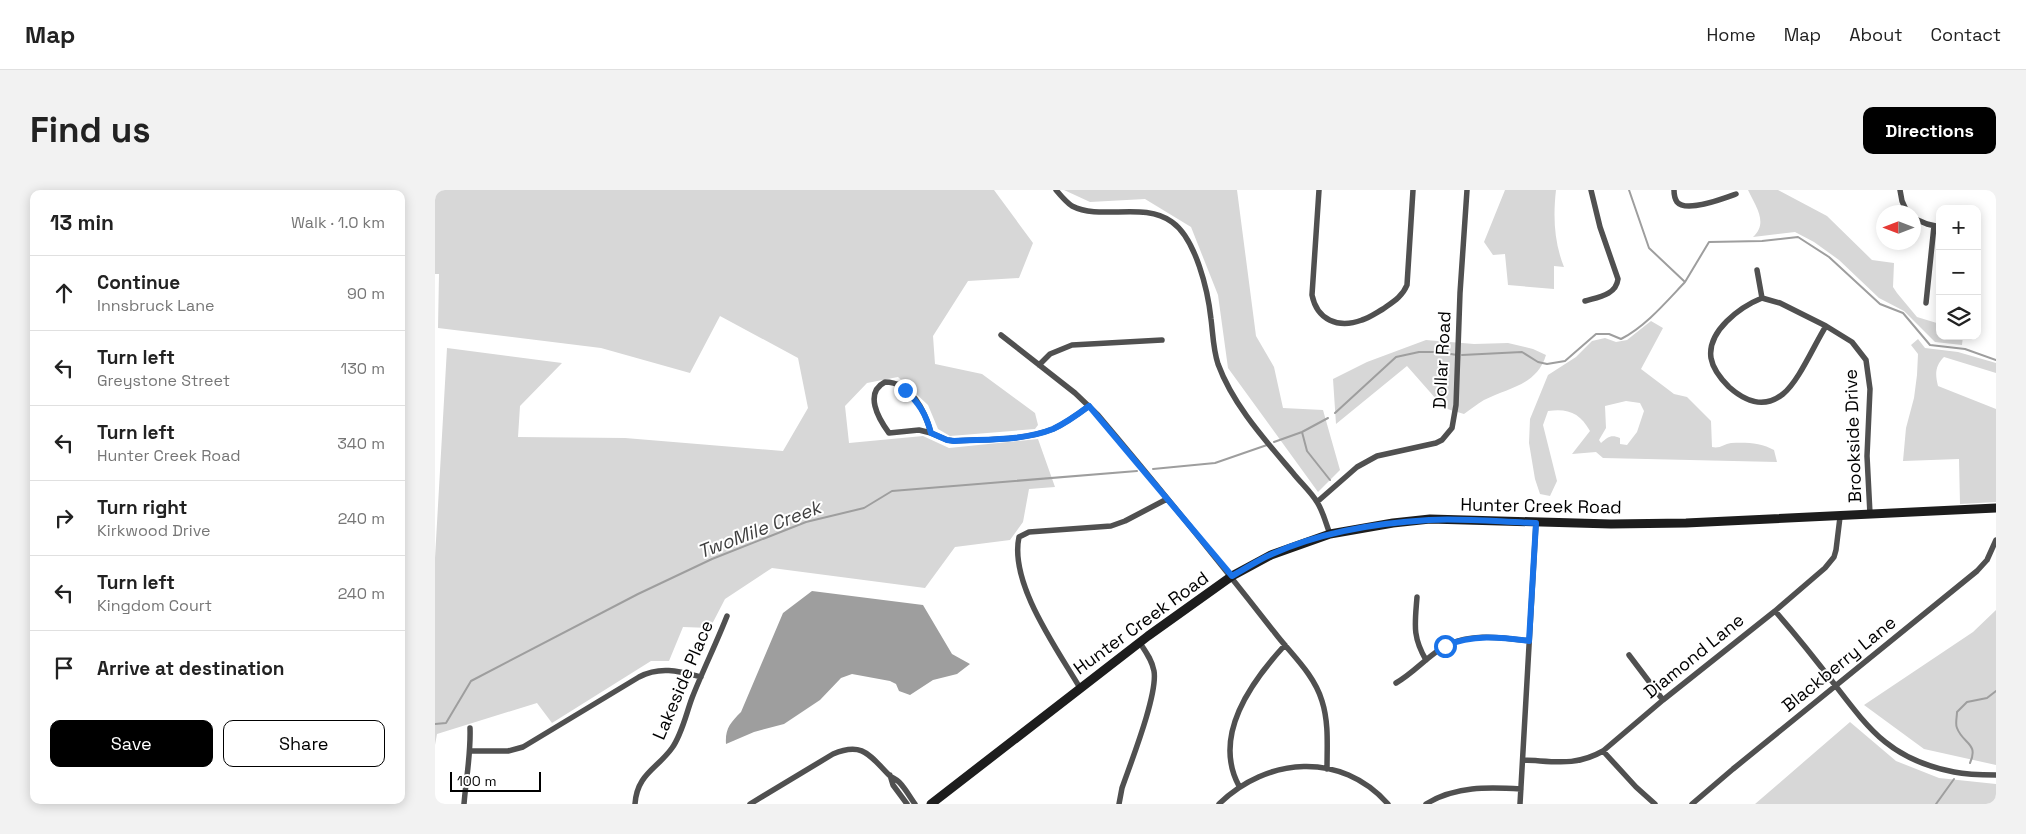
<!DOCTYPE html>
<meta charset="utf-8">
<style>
body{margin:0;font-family:"Space Grotesk",sans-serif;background:#f2f2f2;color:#222}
.controls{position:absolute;right:15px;top:15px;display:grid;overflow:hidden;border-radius:10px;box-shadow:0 2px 12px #0003}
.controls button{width:45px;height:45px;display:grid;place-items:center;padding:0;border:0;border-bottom:1px solid #e0e0e0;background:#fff;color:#222;font:25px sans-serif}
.compass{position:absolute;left:1441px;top:15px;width:45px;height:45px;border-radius:50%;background:#fff;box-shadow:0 2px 12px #0003;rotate:270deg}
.scale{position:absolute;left:15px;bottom:12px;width:91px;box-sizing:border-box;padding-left:5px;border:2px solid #000;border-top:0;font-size:14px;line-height:18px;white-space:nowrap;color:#000;-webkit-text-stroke:4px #fff;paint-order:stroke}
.stop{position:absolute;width:15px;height:15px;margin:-11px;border:4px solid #1a73e8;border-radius:50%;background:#fff}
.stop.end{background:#1a73e8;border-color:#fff;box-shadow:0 1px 5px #0008}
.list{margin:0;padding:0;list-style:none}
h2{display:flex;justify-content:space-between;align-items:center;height:65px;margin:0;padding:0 20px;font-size:21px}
h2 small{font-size:16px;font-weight:400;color:#767676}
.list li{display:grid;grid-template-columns:32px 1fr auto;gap:15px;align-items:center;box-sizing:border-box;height:75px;padding:0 20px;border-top:1px solid #e0e0e0}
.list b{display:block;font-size:19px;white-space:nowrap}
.list p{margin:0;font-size:16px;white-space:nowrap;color:#767676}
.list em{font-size:16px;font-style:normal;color:#767676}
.actions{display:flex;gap:10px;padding:15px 20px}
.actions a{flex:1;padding:11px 0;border:1px solid #000;border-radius:10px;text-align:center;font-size:18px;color:#000}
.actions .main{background:#000;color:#fff}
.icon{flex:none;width:28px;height:28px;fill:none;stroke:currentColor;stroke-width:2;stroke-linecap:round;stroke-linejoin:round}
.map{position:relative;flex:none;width:1561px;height:614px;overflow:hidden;border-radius:10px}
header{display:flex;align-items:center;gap:30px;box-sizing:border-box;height:70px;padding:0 25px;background:#fff;border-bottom:1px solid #e0e0e0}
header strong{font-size:24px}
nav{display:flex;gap:28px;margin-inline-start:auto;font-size:18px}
.intro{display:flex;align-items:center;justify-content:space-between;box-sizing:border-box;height:120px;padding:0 30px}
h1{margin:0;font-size:35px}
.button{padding:12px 22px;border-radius:10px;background:#000;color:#fff;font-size:18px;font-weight:700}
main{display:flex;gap:30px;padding:0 30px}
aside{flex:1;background:#fff;border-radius:10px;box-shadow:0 2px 12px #0003}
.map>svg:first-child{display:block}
.green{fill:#d7d7d7;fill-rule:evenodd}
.water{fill:#9e9e9e}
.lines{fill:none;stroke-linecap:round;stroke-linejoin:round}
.stream{stroke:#9e9e9e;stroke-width:2}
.street{stroke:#505050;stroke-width:5.5}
.secondary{stroke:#1d1d1d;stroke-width:9}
.route{stroke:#1a73e8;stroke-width:6}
.labels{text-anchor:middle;stroke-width:4;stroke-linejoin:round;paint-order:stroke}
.street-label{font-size:18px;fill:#000;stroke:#fff}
.water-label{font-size:19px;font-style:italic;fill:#3f3f3f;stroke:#fff}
</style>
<header>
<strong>Map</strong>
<nav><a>Home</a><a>Map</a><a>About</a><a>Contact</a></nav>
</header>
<div class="intro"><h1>Find us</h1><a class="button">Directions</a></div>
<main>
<aside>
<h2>13 min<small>Walk · 1.0 km</small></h2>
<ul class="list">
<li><svg class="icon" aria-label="ahead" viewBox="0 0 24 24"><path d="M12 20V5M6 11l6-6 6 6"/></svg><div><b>Continue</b><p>Innsbruck Lane</p></div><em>90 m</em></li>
<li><svg class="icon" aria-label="left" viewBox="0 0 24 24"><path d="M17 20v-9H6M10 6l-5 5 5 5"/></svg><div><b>Turn left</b><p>Greystone Street</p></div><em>130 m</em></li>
<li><svg class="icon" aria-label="left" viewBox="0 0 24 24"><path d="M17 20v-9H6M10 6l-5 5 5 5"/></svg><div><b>Turn left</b><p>Hunter Creek Road</p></div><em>340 m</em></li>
<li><svg class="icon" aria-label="right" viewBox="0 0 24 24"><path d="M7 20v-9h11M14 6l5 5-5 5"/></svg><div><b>Turn right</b><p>Kirkwood Drive</p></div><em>240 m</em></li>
<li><svg class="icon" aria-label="left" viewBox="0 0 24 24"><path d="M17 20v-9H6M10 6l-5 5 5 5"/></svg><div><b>Turn left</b><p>Kingdom Court</p></div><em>240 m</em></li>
<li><svg class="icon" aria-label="arrive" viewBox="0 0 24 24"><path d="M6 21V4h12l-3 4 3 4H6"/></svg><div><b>Arrive at destination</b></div></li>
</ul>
<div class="actions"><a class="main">Save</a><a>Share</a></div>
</aside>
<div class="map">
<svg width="1561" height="614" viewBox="0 0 1561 614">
<rect width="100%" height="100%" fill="#fff"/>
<path class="green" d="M0,0H559L598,53L584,88L533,91L498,146L500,174L547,184L600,223L603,235L600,239L515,246L503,239L493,215L463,187L432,193L410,216L414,253L488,246L514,258L603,249L620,297L594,299L588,332L575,350L520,357L490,398L337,378L290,409L275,438L248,437L234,471H216L117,533L102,513L2,544L0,555V368L12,158L127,173L85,216L83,247L190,248L348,261L373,218L363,168L285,126L255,183L166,158L3,138L4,84H0Z
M629,0H802L821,146L839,177L848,218L888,220L905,280L883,302L793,178L783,105L756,37L710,9L655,12Z
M1070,0H1121C1118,27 1119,52 1129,77L1119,76V99L1073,95L1070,64L1058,65L1049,52Z
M1313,0H1343L1392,26L1437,70L1459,73L1458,97L1462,103L1482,127L1505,134V146H1528L1527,155L1500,152L1469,121L1444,108L1404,70L1379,52L1360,42L1318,47C1334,33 1320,15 1313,0Z
M1216,131L1228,138L1206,179L1239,204L1252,207L1276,231L1277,257C1285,259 1289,254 1296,253C1311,252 1327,253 1339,260L1342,272L1168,268L1161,262L1137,264L1155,241C1145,223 1133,218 1113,221L1108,235L1122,291L1115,306L1105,304L1100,289L1094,253L1095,229L1113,185L1141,167L1157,151L1170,148L1181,152L1192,150ZM1191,211L1205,213L1209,221L1202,242L1192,255L1185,254V248C1176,244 1173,247 1166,253L1164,250L1171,238L1170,216Z
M1483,149L1490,158L1523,162L1561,173V183L1509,167C1500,176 1500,184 1503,196L1561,219V312L1525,314L1524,269L1468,271L1471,238L1479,208L1482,185L1483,164L1476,155Z
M991,150L1039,154L1073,153L1098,159L1111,165C1102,195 1075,197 1049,210C1042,214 1036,219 1029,224L1009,218L972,176L901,234L898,189L932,172Z
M1561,420V575L1489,559L1429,515L1538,442Z
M1415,532L1461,571L1504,588L1561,594V614H1320Z"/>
<path class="water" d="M377,401L488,415L517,464L535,474L522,484L498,490L475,505L464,501L461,494L455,491L417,484L406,488L385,510L349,534L319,542L291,554C290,539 295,533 306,522L348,423Z"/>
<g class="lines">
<path class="stream" d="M1194,0L1214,58L1250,92L1274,52L1327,51L1363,47L1394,67L1445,114L1468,123L1495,155L1530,159L1561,170
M1027,165L1087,162L1103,172L1112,174L1130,171L1161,144H1174L1186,149C1211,136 1231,112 1250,92
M900,223L961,167L984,162H1004L1022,165
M867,242L872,261L895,290
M839,252L867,242L893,228
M718,279L780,273L832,255
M0,534L11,533L36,491L203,404L277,369L371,332L429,318L457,301L702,281
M1535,573C1544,553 1528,554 1522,538C1520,534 1522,527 1522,522L1532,512L1552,508L1561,501
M1501,614L1519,589"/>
<path class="street" d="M621,0C626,6 631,12 637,16C666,31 709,11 737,32C761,49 773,101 776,129C778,144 778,159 783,174C798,215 830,250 858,283C865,292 876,302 882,312C888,321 891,334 895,344
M884,0L877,105C882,130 903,139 927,130C934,128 941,123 948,119C958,112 967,107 972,95L978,0
M1239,0C1239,4 1240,9 1242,12C1251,23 1290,8 1301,4
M1465,0L1467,11L1472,22
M1478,28L1492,34L1505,37
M1322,80L1327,108
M1327,108L1345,113L1391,136L1417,152L1431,170L1435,199L1432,266L1435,324
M1327,108C1305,117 1272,141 1276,168C1278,180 1286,189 1294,197C1311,212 1329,219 1348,204C1364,191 1379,155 1391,136
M1150,111C1164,107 1181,105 1183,89L1165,37L1156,0
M1491,113L1499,36
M566,145L640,203L663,225C723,296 782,369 840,443C856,464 879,484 887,511C894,533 892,556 892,579
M604,175L615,164L637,155L727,150
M450,192C476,192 490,221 496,243L484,240L454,243C443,228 429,203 450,192Z
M496,243L512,250L519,251C551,249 588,251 618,239C631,233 642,225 654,216
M882,312L922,277L942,266L1001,253L1007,250L1017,238L1021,215L1025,103L1032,0
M982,407C980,434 977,446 991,470
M1340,421C1361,445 1381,470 1400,495C1436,542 1457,570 1519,582C1533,585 1547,585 1561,585
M1194,465L1228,510
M961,493C977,484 989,470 1004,460C1030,442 1065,447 1094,451
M645,498C622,459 574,393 584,347L594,342L676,336L690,331L732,309
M36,561H73L88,557L204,487C225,476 243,481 266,487
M1168,561L1201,597L1220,614
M1088,570C1118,571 1140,577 1168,561L1228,510L1340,421L1390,378L1399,367L1401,360L1405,327
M455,585L458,595L472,614
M804,596C777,546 816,492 850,455
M29,614C31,589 36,564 35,538
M200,614C202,584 222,579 237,558C247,544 251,524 257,508C268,480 281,454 292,426
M315,614L398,564C428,551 435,566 454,585C457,588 461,589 464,592C470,598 475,607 480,614
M684,614L687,598C696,572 723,504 719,481C717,470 711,462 705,453
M784,614C832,567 906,561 953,614
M991,614C1020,596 1053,597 1086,599
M1085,614L1101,333
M1257,614L1298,579L1542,381L1552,370L1561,350"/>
<path class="secondary" d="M496,614L713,446L797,386L836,365L895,344L958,333L995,329L1176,334L1251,333L1561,318"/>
</g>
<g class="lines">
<path class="route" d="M470,200C484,213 491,224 496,243L512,250L519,251C551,249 588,251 618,239C631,233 642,225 654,216L797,386C810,379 823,370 837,364C886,342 941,333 994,330C1029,328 1066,332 1101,333L1094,451C1066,447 1037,444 1010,456"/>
</g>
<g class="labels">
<g class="street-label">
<text transform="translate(1007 170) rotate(-87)" y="6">Dollar Road</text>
<text transform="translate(1418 246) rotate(-92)" y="6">Brookside Drive</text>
<text transform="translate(1106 316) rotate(1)" y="6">Hunter Creek Road</text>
<text transform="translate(706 433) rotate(-36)" y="6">Hunter Creek Road</text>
<text transform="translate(1259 466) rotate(-39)" y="6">Diamond Lane</text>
<text transform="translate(1404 474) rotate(-39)" y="6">Blackberry Lane</text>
<text transform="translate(248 490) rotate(-67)" y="6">Lakeside Place</text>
</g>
<g class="water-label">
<text transform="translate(324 339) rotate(-21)" y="7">TwoMile Creek</text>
</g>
</g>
</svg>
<div class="controls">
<button>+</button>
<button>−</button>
<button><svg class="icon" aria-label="layers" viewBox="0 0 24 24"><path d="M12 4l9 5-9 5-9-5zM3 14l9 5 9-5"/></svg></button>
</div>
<svg class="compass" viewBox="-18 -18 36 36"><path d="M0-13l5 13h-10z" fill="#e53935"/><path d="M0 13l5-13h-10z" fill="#767676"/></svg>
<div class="scale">100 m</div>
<div class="stop" style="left:1010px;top:456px"></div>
<div class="stop end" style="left:470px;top:200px"></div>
</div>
</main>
